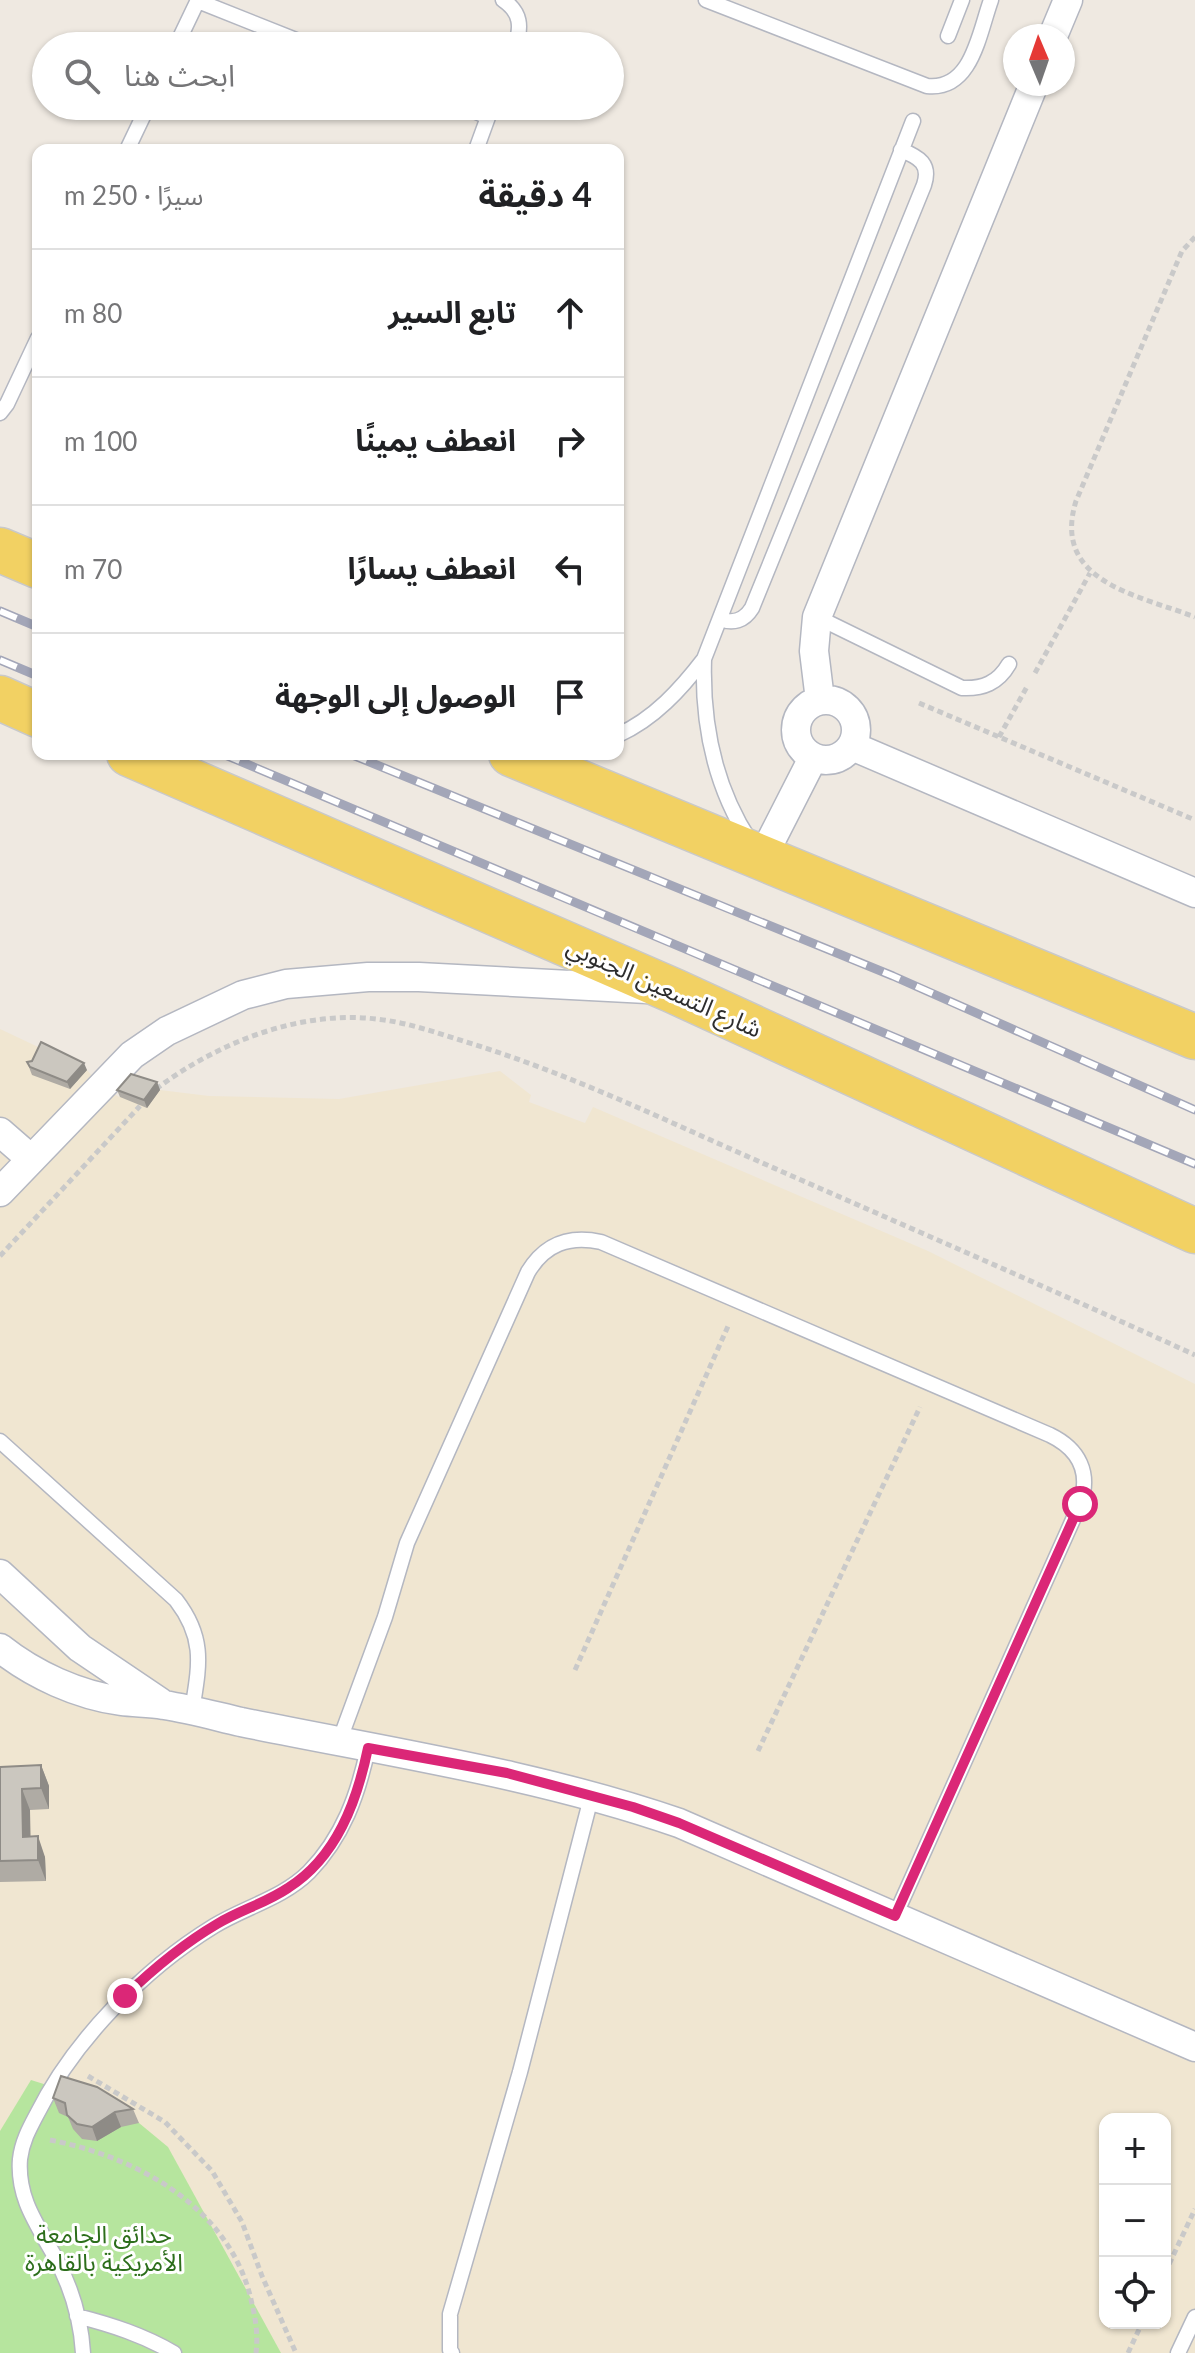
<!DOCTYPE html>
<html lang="ar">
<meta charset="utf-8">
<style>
body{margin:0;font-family:Lato,"Noto Sans Arabic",sans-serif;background:#f2f2f2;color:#202124;direction:rtl}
.controls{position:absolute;right:24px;bottom:24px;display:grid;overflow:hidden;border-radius:16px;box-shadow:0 2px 6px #0004}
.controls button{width:72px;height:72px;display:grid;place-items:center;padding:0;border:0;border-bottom:2px solid #e0e0e0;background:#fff;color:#202124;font:40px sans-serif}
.compass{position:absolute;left:1003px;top:24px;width:72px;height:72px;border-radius:50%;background:#fff;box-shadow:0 2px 6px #0004;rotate:358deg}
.stop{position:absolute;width:24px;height:24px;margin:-18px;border:6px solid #db2777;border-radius:50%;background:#fff}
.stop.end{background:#db2777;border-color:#fff;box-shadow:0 2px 8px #0008}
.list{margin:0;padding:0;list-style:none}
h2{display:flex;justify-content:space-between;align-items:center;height:104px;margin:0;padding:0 32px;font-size:34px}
h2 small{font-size:26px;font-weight:400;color:#757577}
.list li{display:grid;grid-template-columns:52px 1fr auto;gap:24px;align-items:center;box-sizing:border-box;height:128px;padding:0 32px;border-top:2px solid #e0e0e0}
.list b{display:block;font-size:30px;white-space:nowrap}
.list em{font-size:26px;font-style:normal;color:#757577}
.icon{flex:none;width:44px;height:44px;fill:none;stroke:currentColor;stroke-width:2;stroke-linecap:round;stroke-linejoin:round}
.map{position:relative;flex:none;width:1195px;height:2353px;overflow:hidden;direction:ltr}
.search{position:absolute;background:#fff;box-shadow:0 2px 6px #0004;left:32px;top:32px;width:592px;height:88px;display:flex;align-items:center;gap:20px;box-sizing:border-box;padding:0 28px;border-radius:44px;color:#757577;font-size:30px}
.panel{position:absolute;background:#fff;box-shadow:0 2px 6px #0004;left:32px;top:144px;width:592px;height:616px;border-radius:16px;direction:rtl}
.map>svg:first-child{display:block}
.education{fill:#f0e6d1;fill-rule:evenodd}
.green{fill:#b6e59e}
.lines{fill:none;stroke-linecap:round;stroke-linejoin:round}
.service-casing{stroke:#b4b7c1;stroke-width:17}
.minor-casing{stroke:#b4b7c1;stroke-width:31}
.primary-casing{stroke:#c9c9c9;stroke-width:47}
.path{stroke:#c9c9c9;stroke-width:5;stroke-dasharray:6 4;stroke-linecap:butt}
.service{stroke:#fff;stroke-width:14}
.minor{stroke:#fff;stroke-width:28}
.primary{stroke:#f2d163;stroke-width:44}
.rail-casing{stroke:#a3a6b8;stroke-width:9}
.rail{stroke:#fff;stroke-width:6;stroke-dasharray:18;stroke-linecap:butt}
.wall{fill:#afaba4}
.shaded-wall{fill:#8e8b86}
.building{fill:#cbc7bf;stroke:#8e8b86;stroke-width:2}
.route{stroke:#db2777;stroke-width:10}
.labels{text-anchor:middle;stroke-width:6;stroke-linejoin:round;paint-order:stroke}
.street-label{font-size:24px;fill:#2e2e2e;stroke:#fff}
.park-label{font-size:24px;fill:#2c6e1b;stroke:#fff}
</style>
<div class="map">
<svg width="1195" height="2353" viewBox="0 0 1195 2353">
<rect width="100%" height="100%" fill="#efe9e1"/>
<path class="education" d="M0,1029L87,1070L102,1087L119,1097L134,1082L160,1090L209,1096L339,1099L500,1071L531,1095L529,1102L585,1123L593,1107L928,1251L1195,1384V2353H0ZM1105,2119H1165V2323H1105Z"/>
<path class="green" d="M31,2080L66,2091L139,2123L168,2147L281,2353H0V2131Z"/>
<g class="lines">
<g class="service-casing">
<path id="service" d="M503,0C521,12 522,27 515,46
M706,0L927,86C972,91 979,33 991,0
M198,1L311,46
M948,36L962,0
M176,46L198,0
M462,106L488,117
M127,150L148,106
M476,150L492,106
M0,413L7,404L38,338
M817,617L962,688C983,689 998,683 1009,664
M720,619C733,624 744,621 752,608L924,185C931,164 919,157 901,150
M704,659C702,723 714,786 750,841
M618,735C654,719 681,689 704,659L913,121
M0,1441L176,1600C206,1639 199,1666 192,1711
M339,1742L385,1617L407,1543L528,1272C545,1244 569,1235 601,1242L1050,1435C1079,1449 1091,1473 1080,1504L895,1916
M77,2316C112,2325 143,2335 174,2353
M83,2353C81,2319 70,2284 54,2255C36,2223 17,2197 20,2159C22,2142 29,2129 37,2114C74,2040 144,1969 214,1926C245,1907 283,1898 309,1872C343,1837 358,1795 368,1748
M452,2353L450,2350V2314L520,2072L592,1794
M1178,2353L1195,2317"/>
</g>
<g class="minor-casing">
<path id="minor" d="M1053,36L1068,0
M796 730a30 30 0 1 1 60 0a30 30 0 1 1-60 0Z
M820,700L814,651L817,617L1034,84
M852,746L1195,893
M762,858L813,758
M0,1132L31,1159
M0,1192L132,1055L167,1031L243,995L286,984L368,977H419L647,989
M0,1574L80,1648L160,1702
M0,1648C34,1675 78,1695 121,1701C135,1703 150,1702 164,1705C190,1709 215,1716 241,1722C388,1752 537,1774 679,1823L1195,2047"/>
</g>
<g class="primary-casing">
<path id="primary" d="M0,550L38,566
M0,698L38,715
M129,754L674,991L1195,1231
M511,754L1195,1037"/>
</g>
<path class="path" d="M1195,237L1182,251L1076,501C1051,582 1138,595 1195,617
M1035,673L1090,573
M919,703L1195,820
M999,737L1028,685
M156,1089C217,1043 299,1010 376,1019C406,1022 434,1032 463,1041C549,1067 633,1105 715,1142C875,1213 1036,1282 1195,1355
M0,1256L140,1106
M575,1670L729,1324
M758,1751L920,1407
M88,2076L165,2122L212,2171L242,2222L262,2276L296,2353
M50,2140C139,2157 233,2210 252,2304C256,2320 258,2337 256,2353
M1165,2273L1195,2209
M1128,2353L1142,2323"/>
<use href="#service" class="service"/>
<use href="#minor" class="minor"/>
<use href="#primary" class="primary"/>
<g class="rail-casing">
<path id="rail" d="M0,611L38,627
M0,660L38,676
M223,754L1195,1164
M350,754L893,976L1195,1110"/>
</g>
<use href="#rail" class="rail"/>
</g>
<path class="wall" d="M27,1062L87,1070L70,1089L32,1075Z
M157,1082L160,1090L147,1108L120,1097L117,1090Z
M41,1765L49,1786V1809L30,1810V1837L45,1857L46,1881L0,1882V1767Z
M53,2098L133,2109L139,2123L121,2127L97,2141L82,2139L73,2129L68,2117L59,2113Z"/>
<path class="shaded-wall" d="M84,1063L87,1070L70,1089L67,1082Z
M157,1082L160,1090L147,1108L144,1100Z
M41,1765L49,1786V1809L41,1788Z
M22,1789L30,1810L31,1858L23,1837Z
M38,1836L45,1857L46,1881L38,1860Z
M115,2112L121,2127L97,2141L92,2127Z"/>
<path class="building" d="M41,1042L84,1063L67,1082L30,1067L27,1062L32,1061Z
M131,1074L157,1082L144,1100L117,1090Z
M41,1765V1788L22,1789L23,1837L38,1836V1860L0,1861V1767Z
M61,2076L97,2087L133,2109L115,2112L92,2127L77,2124L67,2115L65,2103L53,2098Z"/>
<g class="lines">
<path class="route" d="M125,1996C153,1969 183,1944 217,1924C240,1910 266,1903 288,1888C337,1857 357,1801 368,1748L507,1773L633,1807L679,1823L895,1916L1080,1504"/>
</g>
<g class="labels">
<g class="street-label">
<text transform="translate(664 988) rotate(24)" y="8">شارع التسعين الجنوبي</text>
</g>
<g class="park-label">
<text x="104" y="2243">حدائق الجامعة<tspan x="104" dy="28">الأمريكية بالقاهرة</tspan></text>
</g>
</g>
</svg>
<div class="controls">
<button>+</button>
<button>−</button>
<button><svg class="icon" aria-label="locate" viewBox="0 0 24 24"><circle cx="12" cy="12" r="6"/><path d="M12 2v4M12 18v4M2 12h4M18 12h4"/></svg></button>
</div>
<svg class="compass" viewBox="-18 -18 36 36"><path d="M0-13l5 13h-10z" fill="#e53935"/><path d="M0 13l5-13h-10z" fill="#757577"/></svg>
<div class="stop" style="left:1080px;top:1504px"></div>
<div class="stop end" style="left:125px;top:1996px"></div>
<div class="search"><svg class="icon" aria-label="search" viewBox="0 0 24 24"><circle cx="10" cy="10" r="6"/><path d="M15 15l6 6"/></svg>ابحث هنا</div>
<section class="panel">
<h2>4 دقيقة<small>سيرًا · 250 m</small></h2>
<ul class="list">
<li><svg class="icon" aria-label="ahead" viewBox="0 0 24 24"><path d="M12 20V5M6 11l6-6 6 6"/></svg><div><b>تابع السير</b></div><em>80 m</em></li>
<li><svg class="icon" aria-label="right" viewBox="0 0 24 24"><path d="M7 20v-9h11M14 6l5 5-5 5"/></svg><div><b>انعطف يمينًا</b></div><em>100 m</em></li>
<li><svg class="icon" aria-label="left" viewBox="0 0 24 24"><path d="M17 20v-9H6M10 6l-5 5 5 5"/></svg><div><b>انعطف يسارًا</b></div><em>70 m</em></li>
<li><svg class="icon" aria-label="arrive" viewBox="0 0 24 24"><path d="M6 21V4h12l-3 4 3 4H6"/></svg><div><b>الوصول إلى الوجهة</b></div></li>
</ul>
</section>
</div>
